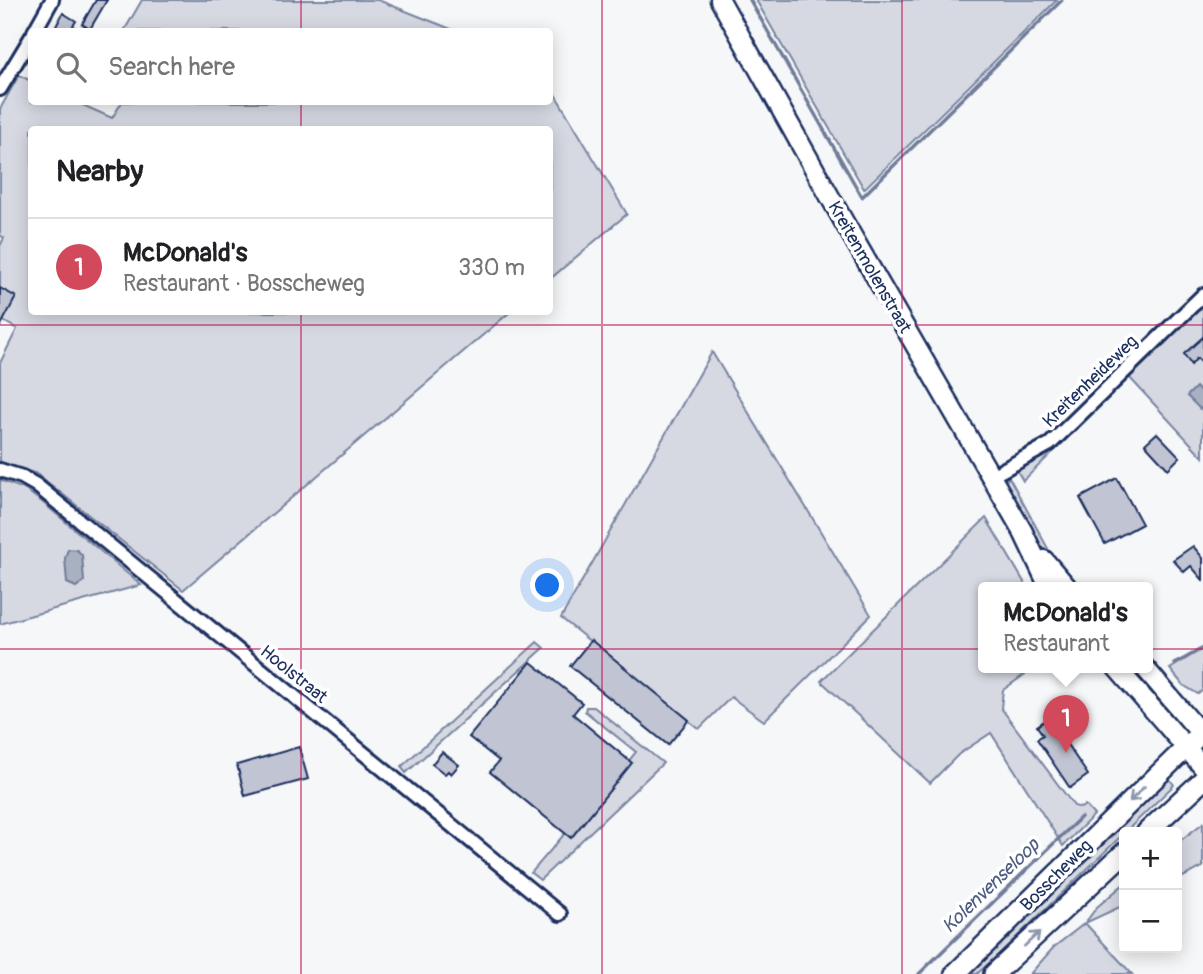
<!DOCTYPE html>
<meta charset="utf-8">
<style>
body{margin:0;font-family:Pangolin,sans-serif;background:#f2f2f2;color:#202124}
.controls{position:absolute;right:21px;bottom:21px;display:grid;overflow:hidden;border-radius:7px;box-shadow:0 4px 18px #0003}
.controls button{width:63px;height:63px;display:grid;place-items:center;padding:0;border:0;border-bottom:2px solid #e0e0e0;background:#fff;color:#202124;font:35px sans-serif}
.you{position:absolute;left:548px;top:586px;width:24px;height:24px;margin:-18px;border:5px solid #fff;border-radius:50%;background:#1a73e8;box-shadow:0 0 0 10px #1a73e833}
.badge{display:grid;place-items:center;width:46px;height:46px;border-radius:50%;background:#d1495b;color:#fff;font-size:23px;font-weight:700}
.pin{position:absolute;translate:-50% -58px;filter:drop-shadow(0 2px 4px #0008)}
.pin::after{content:'';position:absolute;top:37px;width:24px;height:21px;background:inherit;clip-path:polygon(0 0,100% 0,50% 100%)}
.popup{position:absolute;left:978px;top:582px;width:175px;height:91px;box-sizing:border-box;display:grid;place-content:center;border-radius:7px;background:#fff;filter:drop-shadow(0 2px 5px #0005);font-size:23px;white-space:nowrap;color:#757577}
.popup b{font-size:26px;color:#202124}
.popup::after{content:'';position:absolute;left:50%;top:100%;margin-left:-14px;border:14px solid transparent;border-top-color:#fff}
.list{margin:0;padding:0;list-style:none}
h2{display:flex;justify-content:space-between;align-items:center;height:91px;margin:0;padding:0 28px;font-size:30px}
h2 small{font-size:23px;font-weight:400;color:#757577}
.list li{display:grid;grid-template-columns:46px 1fr auto;gap:21px;align-items:center;box-sizing:border-box;height:98px;padding:0 28px;border-top:2px solid #e0e0e0}
.list b{display:block;font-size:26px;white-space:nowrap}
.list p{margin:0;font-size:23px;white-space:nowrap;color:#757577}
.list em{font-size:23px;font-style:normal;color:#757577}
.icon{flex:none;width:38px;height:38px;fill:none;stroke:currentColor;stroke-width:2;stroke-linecap:round;stroke-linejoin:round}
.map{position:relative;flex:none;width:1203px;height:974px;overflow:hidden}
.search{position:absolute;background:#fff;box-shadow:0 4px 18px #0003;left:28px;top:28px;width:525px;height:77px;display:flex;align-items:center;gap:18px;box-sizing:border-box;padding:0 24px;border-radius:7px;color:#757577;font-size:26px}
.panel{position:absolute;background:#fff;box-shadow:0 4px 18px #0003;left:28px;top:126px;width:525px;height:189px;border-radius:7px}
.map>svg:first-child{display:block}
.green{fill:#d6d9e2;stroke:#7884a0;stroke-width:2}
.water{fill:#a9b0c1;stroke:#707c99;stroke-width:2}
.lines{fill:none;stroke-linecap:round;stroke-linejoin:round}
.stream{stroke:#707c99;stroke-width:3.5}
.building{fill:#c0c4d3;stroke:#1b2f5e;stroke-width:2}
.street-casing{stroke:#1b2f5e;stroke-width:18}
.secondary-casing{stroke:#1b2f5e;stroke-width:23}
.primary-casing{stroke:#1b2f5e;stroke-width:24}
.street{stroke:#fff;stroke-width:12}
.secondary{stroke:#fff;stroke-width:18}
.primary{stroke:#fff;stroke-width:19}
.oneway{stroke:#8d97ae}
.grid{fill:none;stroke:#c2185b;stroke-width:2;stroke-opacity:0.55}
.labels{text-anchor:middle;stroke-width:7;stroke-linejoin:round;paint-order:stroke}
.street-label{font-size:18px;fill:#1b2f5e;stroke:#fff}
.water-label{font-size:19px;font-style:italic;fill:#4d5c81;stroke:#fff}
</style>
<div class="map">
<svg width="1203" height="974" viewBox="0 0 1203 974">
<rect width="100%" height="100%" fill="#f6f7f9"/>
<filter id="ink" filterUnits="userSpaceOnUse"><feTurbulence type="fractalNoise" baseFrequency=".0143" numOctaves="2"/><feDisplacementMap in="SourceGraphic" scale="14" xChannelSelector="R" yChannelSelector="G"/><feConvolveMatrix kernelMatrix="1 2 1 2 8 2 1 2 1" color-interpolation-filters="sRGB"/></filter>
<g filter="url(#ink)">
<path class="green" d="M142,0H378L456,31H124Z
M756,0H1057L864,189Z
M19,75L31,81L32,102H76L112,118L122,102H550V86L627,214L550,279V130H32V312H510L183,590L37,474L0,462V363L17,329L0,319V246L4,238L0,235V109Z
M1203,306V457L1129,377Z
M712,352L871,615L764,721L731,697L699,729L561,618Z
M1056,449L1023,481L1016,469Z
M1009,477L1065,580L1041,550L1004,483Z
M0,480L24,489L42,502L141,585L0,624Z
M986,518L1027,587H984V667H1035L1003,690L1001,708L1074,806L1081,808L1085,805L1094,815L1063,846L991,733L959,754L930,783L821,681Z
M537,642L544,648L406,773L401,767Z
M1203,648V690L1198,694L1183,685L1170,669Z
M586,707H594L663,763L540,880L531,873L567,831L571,833L636,752L585,711Z
M1168,777L1174,785L998,955L977,974H970Z
M1203,823V867L1177,880V843Z
M1124,884V905L1085,923L1132,974H1030L1054,947L1085,923L1097,907Z"/>
<path class="water" d="M1196,387L1203,395V407L1200,409L1187,396Z
M68,549L77,550L82,555L84,581L76,587L67,583L65,558Z"/>
<g class="lines">
<path class="stream" d="M750,0L862,197L1062,0
M1175,664L1203,648
M919,974L1081,817"/>
</g>
<path class="building" d="M96,0H107L90,29L82,24Z
M63,13L76,21L69,32H53Z
M0,288L16,297L0,327Z
M1203,337V364L1197,358L1191,365L1184,354Z
M1157,433L1180,457L1168,469L1145,444Z
M1117,478L1142,524L1105,544L1080,498Z
M1193,546L1203,558V580L1191,566L1184,572L1173,560Z
M591,640L689,720L668,745L570,666Z
M531,662L582,703L573,714L632,763L571,838L490,772L499,761L469,737Z
M1046,720L1052,729L1055,727L1088,775L1070,788L1037,739L1043,735L1037,726Z
M299,747L308,779L245,796L237,765Z
M442,752L459,765L451,774L448,771L445,774L432,764Z"/>
<g class="lines">
<g class="street-casing">
<path id="street" d="M34,32L52,0
M0,89L32,36
M0,470L22,477L36,485L560,914
M990,477L1050,444L1203,295"/>
</g>
<g class="secondary-casing">
<path id="secondary" d="M720,0L844,222L1023,532L1049,587
M1044,560L1067,587
M1116,667L1203,767
M1144,667L1203,736"/>
</g>
<g class="primary-casing">
<path id="primary" d="M1147,832L1203,780
M955,974L1203,731
M994,974L1124,853"/>
</g>
<use href="#street" class="street"/>
<use href="#secondary" class="secondary"/>
<use href="#primary" class="primary"/>
</g>
<defs><path id="oneway-shaft" d="M-6 0H5M1.5-3L5.5 0L1.5 3" fill="none" stroke-width="1.6" stroke-linecap="round" stroke-linejoin="round" transform="scale(1.75)"/></defs>
<g class="oneway">
<use href="#oneway-shaft" transform="translate(1137 794) rotate(135)"/>
<use href="#oneway-shaft" transform="translate(1032 939) rotate(-43)"/>
</g>
</g>
<path class="grid" d="M301,0V32M602,0V974M902,0V974M301,102V130M301,312V974M0,325H1203M0,649H1203"/>
<g class="labels">
<g class="street-label">
<text transform="translate(870 267) rotate(60)" y="6">Kreitenmolenstraat</text>
<text transform="translate(1090 381) rotate(-44)" y="6">Kreitenheideweg</text>
<text transform="translate(294 674) rotate(39)" y="6">Hoolstraat</text>
<text transform="translate(1056 875) rotate(-45)" y="6">Bosscheweg</text>
</g>
<g class="water-label">
<text transform="translate(990 885) rotate(-44)" y="7">Kolenvenseloop</text>
</g>
</g>
</svg>
<div class="controls">
<button>+</button>
<button>−</button>
</div>
<div class="you"></div>
<div class="pin badge" style="left:1066px;top:753px">1</div>
<div class="popup"><b>McDonald's</b>Restaurant</div>
<div class="search"><svg class="icon" aria-label="search" viewBox="0 0 24 24"><circle cx="10" cy="10" r="6"/><path d="M15 15l6 6"/></svg>Search here</div>
<section class="panel">
<h2>Nearby<small></small></h2>
<ul class="list">
<li><span class="badge">1</span><div><b>McDonald's</b><p>Restaurant · Bosscheweg</p></div><em>330 m</em></li>
</ul>
</section>
</div>
